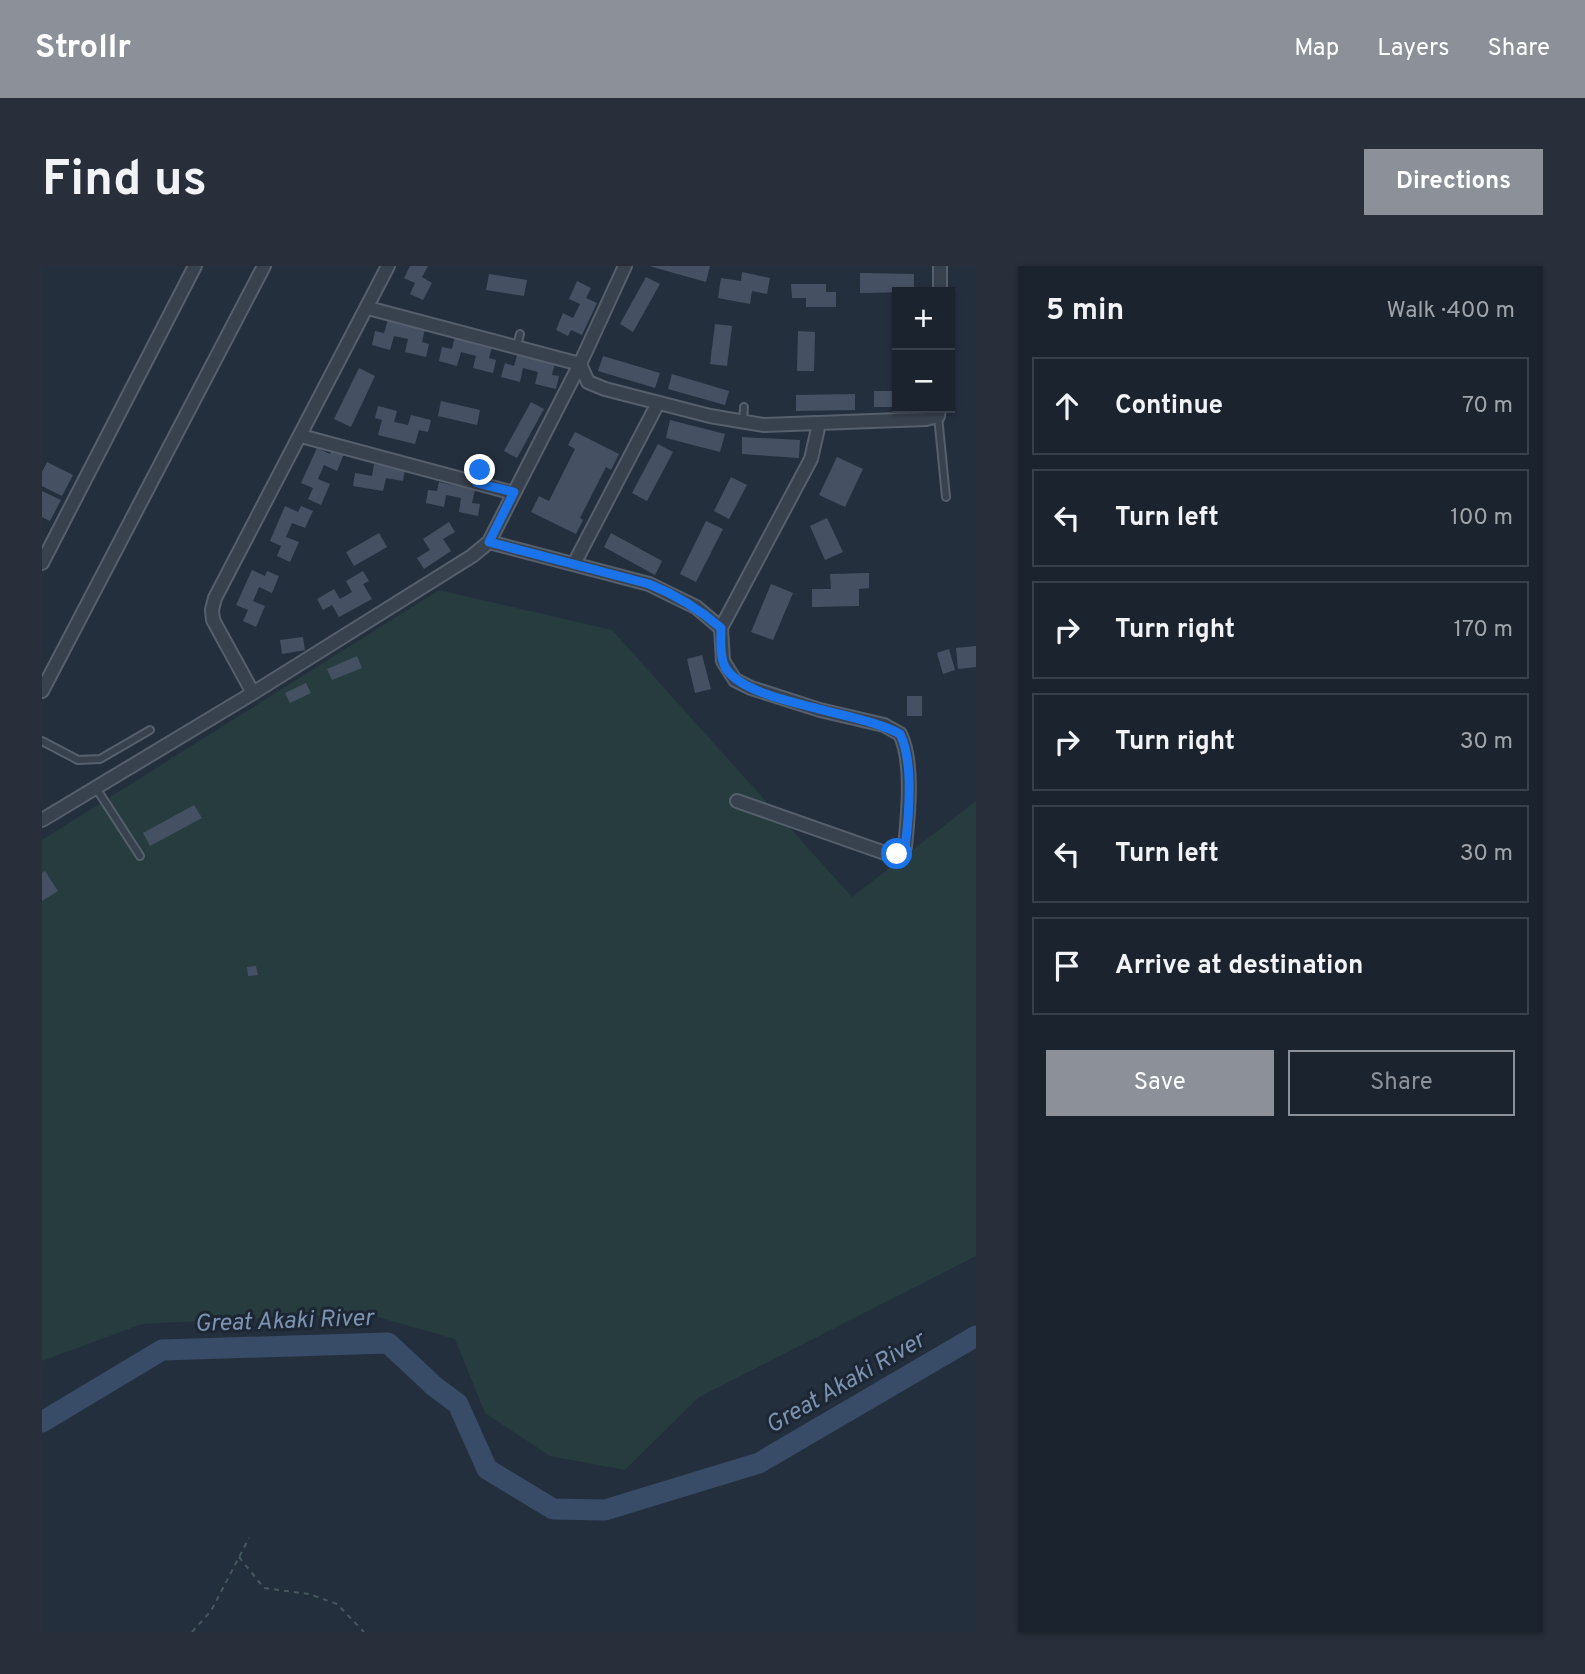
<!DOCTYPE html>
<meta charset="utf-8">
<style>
body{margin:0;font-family:Overpass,sans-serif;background:#282f3a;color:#f1f3f6}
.controls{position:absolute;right:21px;top:21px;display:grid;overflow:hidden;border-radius:0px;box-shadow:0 2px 5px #0004}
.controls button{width:63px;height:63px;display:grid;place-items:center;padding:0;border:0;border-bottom:2px solid #39404a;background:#1b232e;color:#f1f3f6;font:35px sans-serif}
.stop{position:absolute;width:21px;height:21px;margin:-16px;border:5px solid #1a73e8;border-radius:50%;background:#fff}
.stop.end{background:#1a73e8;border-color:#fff;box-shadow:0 2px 7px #0008}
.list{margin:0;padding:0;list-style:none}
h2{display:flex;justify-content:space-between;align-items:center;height:91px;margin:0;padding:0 28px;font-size:30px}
h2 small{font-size:23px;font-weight:400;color:#a0a4aa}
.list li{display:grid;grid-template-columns:46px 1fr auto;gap:21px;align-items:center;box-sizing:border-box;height:98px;margin:0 14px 14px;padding:0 14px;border:2px solid #39404a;border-radius:0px}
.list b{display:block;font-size:26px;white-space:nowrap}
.list em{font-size:23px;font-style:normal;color:#a0a4aa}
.actions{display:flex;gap:14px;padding:21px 28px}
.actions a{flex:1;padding:16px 0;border:2px solid #8c9099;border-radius:0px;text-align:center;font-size:24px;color:#8c9099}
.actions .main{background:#8c9099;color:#fff}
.icon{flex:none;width:38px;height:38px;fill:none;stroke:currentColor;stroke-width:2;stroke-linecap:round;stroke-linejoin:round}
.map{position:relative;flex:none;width:934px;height:1366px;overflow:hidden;border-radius:0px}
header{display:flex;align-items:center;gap:42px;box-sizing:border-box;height:98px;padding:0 35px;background:#8c9099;color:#fff}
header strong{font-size:33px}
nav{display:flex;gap:38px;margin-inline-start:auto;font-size:24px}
.intro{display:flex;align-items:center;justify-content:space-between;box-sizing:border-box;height:168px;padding:0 42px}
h1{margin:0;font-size:49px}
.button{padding:18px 32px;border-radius:0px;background:#8c9099;color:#fff;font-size:24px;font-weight:700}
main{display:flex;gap:42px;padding:0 42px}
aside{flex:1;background:#1b232e;border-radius:0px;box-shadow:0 2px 5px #0004}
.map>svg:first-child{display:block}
.green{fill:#263c3f}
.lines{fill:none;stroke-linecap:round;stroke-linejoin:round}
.river{stroke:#394c67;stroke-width:21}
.building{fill:#455162}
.service-casing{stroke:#565f6c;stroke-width:10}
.minor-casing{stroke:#565f6c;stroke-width:16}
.path{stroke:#44595c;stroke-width:2;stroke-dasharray:5 5;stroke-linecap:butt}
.service{stroke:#38414e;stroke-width:6}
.minor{stroke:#38414e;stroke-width:12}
.route{stroke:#1a73e8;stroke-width:9}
.labels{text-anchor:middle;stroke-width:6;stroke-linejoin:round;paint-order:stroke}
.water-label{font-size:24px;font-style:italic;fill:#7c92b1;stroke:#1d2633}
</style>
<header>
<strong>Strollr</strong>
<nav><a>Map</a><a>Layers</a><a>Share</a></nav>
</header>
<div class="intro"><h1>Find us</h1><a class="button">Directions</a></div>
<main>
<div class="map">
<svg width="934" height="1366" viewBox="0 0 934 1366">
<rect width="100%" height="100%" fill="#242f3e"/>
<path class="green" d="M397,324L570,364L810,631L934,535V990L657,1131L583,1204L508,1190L443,1147L413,1073L322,1047L100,1058L0,1095V574Z"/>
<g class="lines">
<path class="river" d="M0,1156L120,1084L346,1077L392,1120L416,1138L445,1203L511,1243L563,1244L717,1197L934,1070"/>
</g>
<path class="building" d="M368,0H386L380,11L390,17L381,34L368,28L373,17L362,12Z
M607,0H668L664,16Z
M700,6L728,12L725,28L710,25L708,38L676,32L679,12L699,15Z
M818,7L872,8V26L818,27Z
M447,8L485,14L482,30L444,24Z
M604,11L618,18L591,66L578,58Z
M535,15L549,22L544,32L555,37L540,69L529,64L526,70L514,64L521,47L531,52L538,38L527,33Z
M749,18H784V26H794V41H764V32H750Z
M346,54L383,63L380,76L387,78L384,91L363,86L366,73L352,70L348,84L330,79L333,65L342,67Z
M673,58L690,60L685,100L668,98Z
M756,65L773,66L772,105H755Z
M413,70L450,80L447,92L454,94L451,107L431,102L434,90L419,86L415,100L397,95L400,81L410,83Z
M476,86L513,96L510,109L517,110L514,123L493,118L496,106L481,102L478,116L459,111L463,97L472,100Z
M561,90L618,107L613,122L556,105Z
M317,102L333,110L309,161L292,153Z
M630,108L687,125L683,139L626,123Z
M832,125H855V141H832Z
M813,128V144L754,145V129Z
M399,135L438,144L435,159L396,150Z
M489,136L502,143L475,192L462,185Z
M336,140L355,145L352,156L366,159L369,149L389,154L386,166L377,164L373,178L336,169L340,154L333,152Z
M628,154L683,168L678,186L624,172Z
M533,166L577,188L569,204L564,201L538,252L541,254L534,268L489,246L497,230L507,235L533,183L526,179Z
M700,171L758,174L757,192L700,188Z
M616,178L631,186L605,235L590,227Z
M275,182L288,188L290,183L302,188L295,205L282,199L276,213L288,218L279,239L266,233L271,222L259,217Z
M795,191L821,203L803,241L777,229Z
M5,196L31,209L20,230L0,220V206Z
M332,198L363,203L361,215L344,212L341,225L311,220L313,207L330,210Z
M689,211L705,219L687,253L672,245Z
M397,216L433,224L430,237L438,238L436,250L417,246L419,232L404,229L402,241L384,237L386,224L395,225Z
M0,225L19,234L8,255L0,251Z
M243,240L256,246L259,240L271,245L263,262L250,257L244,271L257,276L248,296L235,290L239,280L228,275Z
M785,252L801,286L783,294L768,260Z
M664,255L681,263L654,316L638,308Z
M407,256L413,266L401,273L409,285L382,303L375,292L388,284L381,273Z
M337,267L345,281L312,300L304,286Z
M569,267L620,295L613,309L562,281Z
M210,304L223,310L225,305L237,310L230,327L217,321L211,335L223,340L214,361L201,355L206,344L194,339Z
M321,305L327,315L321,318L330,333L297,351L290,339L281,344L275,333L292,323L298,333L310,326L304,315Z
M827,307V322L817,323V340L770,341V323H789L788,308Z
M729,318L751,327L731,374L709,366Z
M261,371L263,384L240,388L238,374Z
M934,380V401L916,403L914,382Z
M907,383L913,404L901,408L895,387Z
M660,389L669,423L653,427L645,393Z
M315,390L320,402L290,414L285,403Z
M264,417L269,427L248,437L243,427Z
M865,430H880V450H865Z
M152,539L160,552L108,580L101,567Z
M3,605L16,625L0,635V607Z
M214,700L216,709L206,710L205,701Z"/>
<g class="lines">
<g class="service-casing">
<path id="service" d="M475,80L478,68
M896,150L904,231
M701,156L702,141
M0,475L36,494L58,493L108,464
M54,522L98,590"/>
</g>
<g class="minor-casing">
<path id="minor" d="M898,26V0
M326,42L538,98L546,116L563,123L668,150L722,159L884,153L896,150L897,142
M259,170L472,227
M447,276L607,318L654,341L679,362
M0,297L153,0
M532,298L616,137
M0,425L222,0
M211,427L171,354L170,344L173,332L346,0
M695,535L843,587L854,588L863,581C866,550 872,496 858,468L842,459L778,444L709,422L693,414L681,395L679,362L769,193L777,158
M0,554L211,427L430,290L447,276L538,98L583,0"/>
</g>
<path class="path" d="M197,1291L222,1322L267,1328L295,1338L322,1366
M150,1366L169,1345L207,1272"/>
<use href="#service" class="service"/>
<use href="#minor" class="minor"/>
</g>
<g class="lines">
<path class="route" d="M438,204L435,217L472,226L447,276L607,318C634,329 656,342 679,362C679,374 677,393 685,404C709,438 817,445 858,468C872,496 867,550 863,582L855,588"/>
</g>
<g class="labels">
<g class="water-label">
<text transform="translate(242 1054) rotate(-2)" y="8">Great Akaki River</text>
<text transform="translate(803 1116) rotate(-30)" y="8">Great Akaki River</text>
</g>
</g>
</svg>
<div class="controls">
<button>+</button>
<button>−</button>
</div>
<div class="stop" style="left:855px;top:588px"></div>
<div class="stop end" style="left:438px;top:204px"></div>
</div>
<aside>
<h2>5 min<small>Walk · 400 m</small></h2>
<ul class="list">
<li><svg class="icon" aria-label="ahead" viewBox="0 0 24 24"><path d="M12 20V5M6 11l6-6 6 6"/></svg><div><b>Continue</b></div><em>70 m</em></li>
<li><svg class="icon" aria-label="left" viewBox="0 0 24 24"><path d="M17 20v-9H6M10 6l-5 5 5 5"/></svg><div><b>Turn left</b></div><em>100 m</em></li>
<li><svg class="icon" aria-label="right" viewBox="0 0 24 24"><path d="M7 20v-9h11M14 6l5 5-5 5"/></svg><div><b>Turn right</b></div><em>170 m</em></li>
<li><svg class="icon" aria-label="right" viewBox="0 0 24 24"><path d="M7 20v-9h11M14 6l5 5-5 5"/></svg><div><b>Turn right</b></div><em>30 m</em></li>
<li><svg class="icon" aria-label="left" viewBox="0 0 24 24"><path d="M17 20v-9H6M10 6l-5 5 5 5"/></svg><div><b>Turn left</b></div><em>30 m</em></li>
<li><svg class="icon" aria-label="arrive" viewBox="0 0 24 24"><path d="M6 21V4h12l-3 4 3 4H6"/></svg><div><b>Arrive at destination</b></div></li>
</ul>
<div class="actions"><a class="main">Save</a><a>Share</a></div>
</aside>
</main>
